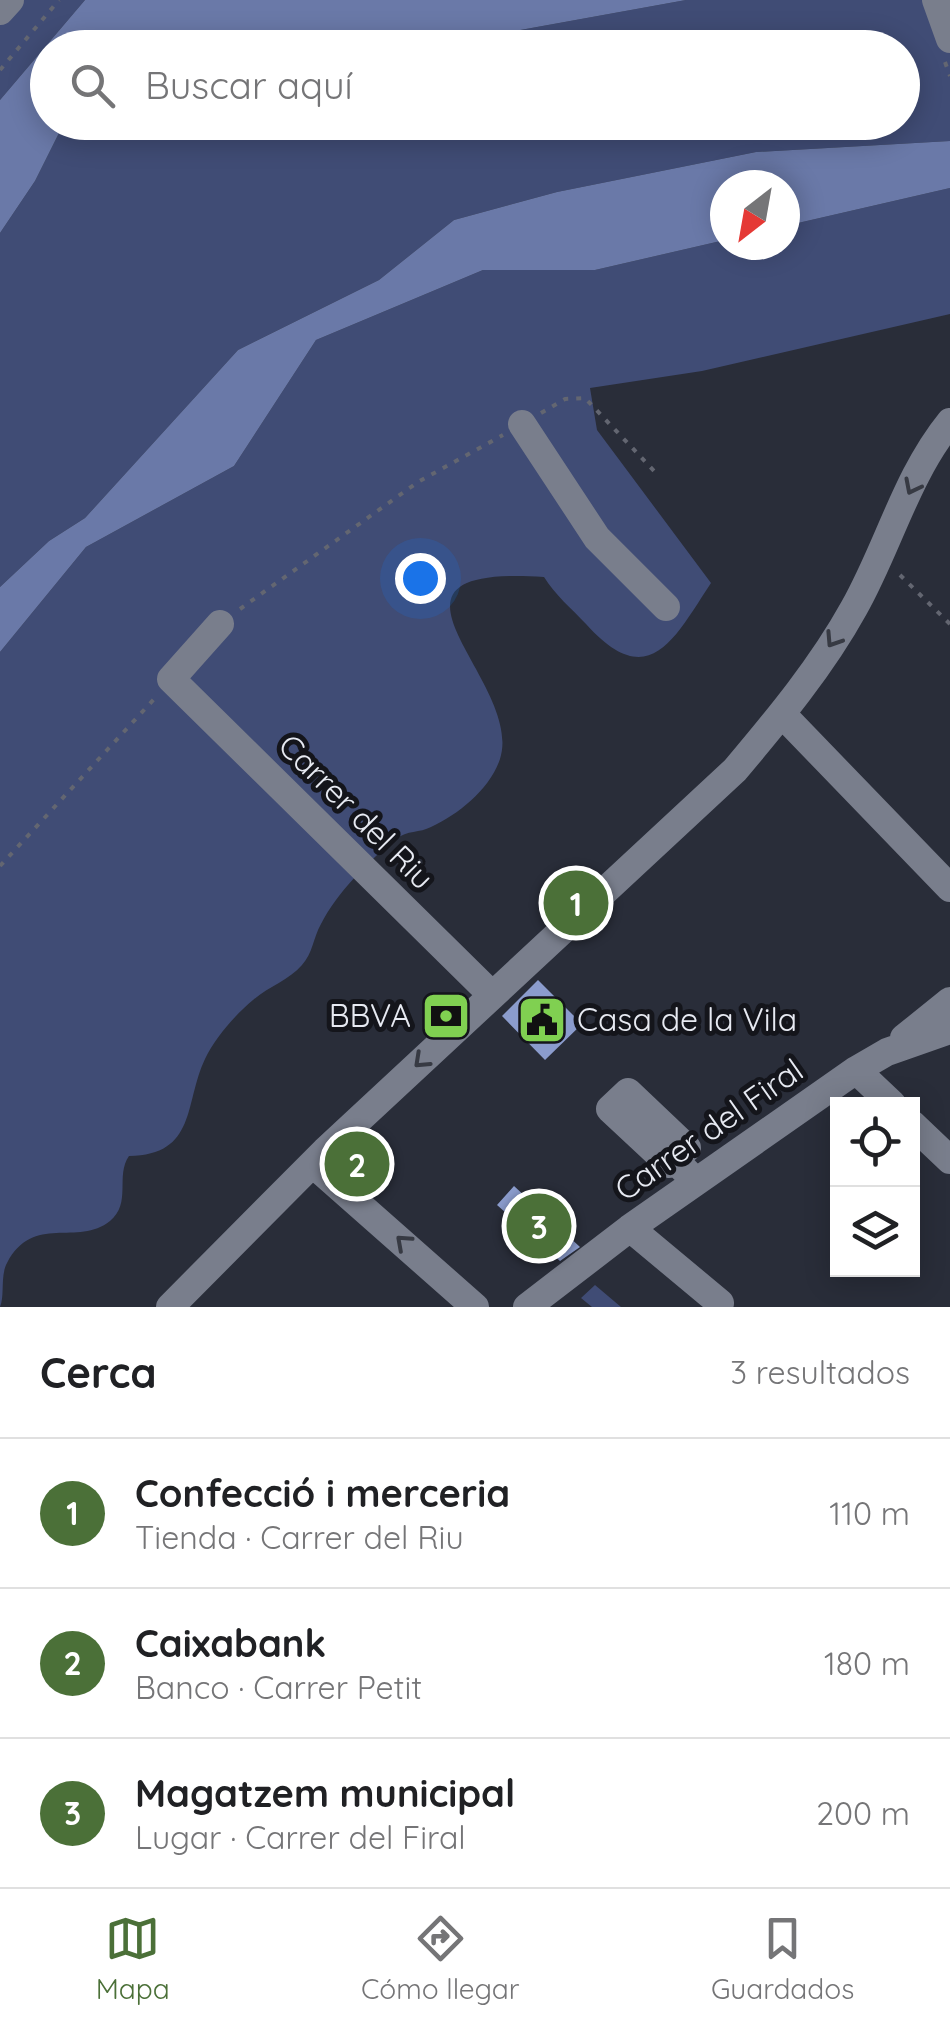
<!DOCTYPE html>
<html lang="es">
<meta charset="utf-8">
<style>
body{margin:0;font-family:Quicksand,sans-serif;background:#f6f6f6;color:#202124}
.controls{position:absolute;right:30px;bottom:30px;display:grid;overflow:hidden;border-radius:0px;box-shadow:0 5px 25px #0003}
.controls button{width:90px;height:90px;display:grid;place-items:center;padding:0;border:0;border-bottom:2px solid #e0e0e0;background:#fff;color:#202124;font:50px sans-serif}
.compass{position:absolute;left:710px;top:170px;width:90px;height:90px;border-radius:50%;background:#fff;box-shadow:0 5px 25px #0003;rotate:211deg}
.you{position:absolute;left:420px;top:578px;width:35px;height:35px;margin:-25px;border:8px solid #fff;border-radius:50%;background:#1a73e8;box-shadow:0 0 0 15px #1a73e833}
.badge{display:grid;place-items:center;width:65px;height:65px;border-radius:50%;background:#4b7038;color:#fff;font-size:32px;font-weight:700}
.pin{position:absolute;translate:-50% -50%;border:5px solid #fff;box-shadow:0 2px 10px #0006}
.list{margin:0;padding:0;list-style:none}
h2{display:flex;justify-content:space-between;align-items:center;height:130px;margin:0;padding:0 40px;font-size:42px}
h2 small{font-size:32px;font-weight:400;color:#757577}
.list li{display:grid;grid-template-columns:65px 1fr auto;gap:30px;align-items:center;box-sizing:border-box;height:150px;padding:0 40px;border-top:2px solid #e0e0e0}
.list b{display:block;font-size:38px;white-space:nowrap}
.list p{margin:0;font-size:32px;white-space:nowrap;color:#757577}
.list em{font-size:32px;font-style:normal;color:#757577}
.icon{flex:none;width:55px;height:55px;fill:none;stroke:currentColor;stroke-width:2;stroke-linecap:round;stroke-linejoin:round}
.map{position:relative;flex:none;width:950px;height:1307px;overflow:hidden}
.search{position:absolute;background:#fff;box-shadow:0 5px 25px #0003;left:30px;right:30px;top:30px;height:110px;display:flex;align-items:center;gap:25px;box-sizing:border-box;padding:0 35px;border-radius:55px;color:#757577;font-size:38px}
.sheet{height:580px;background:#fff}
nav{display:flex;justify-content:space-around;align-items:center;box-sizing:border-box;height:140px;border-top:2px solid #e0e0e0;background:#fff;font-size:28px;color:#757577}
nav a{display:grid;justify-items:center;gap:5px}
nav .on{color:#4b7038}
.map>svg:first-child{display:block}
.green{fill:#404c75}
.water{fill:#6a79a8}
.building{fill:#8b9ccd}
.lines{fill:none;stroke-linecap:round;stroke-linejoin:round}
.path{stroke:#636671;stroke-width:4;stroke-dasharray:5 8;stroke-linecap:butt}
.minor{stroke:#797e8c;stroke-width:28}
.oneway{stroke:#373a43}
.labels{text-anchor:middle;stroke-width:10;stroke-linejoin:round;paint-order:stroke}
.street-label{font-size:32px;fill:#e7eaf2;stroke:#14151b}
.poi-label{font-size:32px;fill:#e7eaf2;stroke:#14151b;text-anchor:end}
</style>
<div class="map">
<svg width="950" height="1307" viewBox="0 0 950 1307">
<rect width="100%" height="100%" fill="#292d39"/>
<path class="green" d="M0,0H85L0,100Z
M686,0H950V141L756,152L557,192L454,220L379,280L238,350L85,518L49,541L0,587V233L35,181L63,125L902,122V48L426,47Z
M950,188V314L702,371L590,388L597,430L711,583C674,639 649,694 586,624C572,609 555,595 544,577C347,564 525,680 500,759C490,789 459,814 431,827C420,833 407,830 396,839C368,861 337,893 321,924C313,938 313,953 302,965C289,980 268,987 253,1000C235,1015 215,1038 205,1059C184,1103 197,1155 129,1156C115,1176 132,1203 110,1221C78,1247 33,1213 7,1263C0,1276 5,1296 0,1307V652L86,547L234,466L316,340L483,270H595L725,240V245H785V226Z
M595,1285L621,1307H592L581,1298Z"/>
<path class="water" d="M85,0H686L426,47L48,48V122L69,123L63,125L35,181L0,233V100Z
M950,141V188L785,226V185H725V240L595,270H483L316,340L234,466L86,547L0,652V587L49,541L85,518L238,350L379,280L454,220L557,192L756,152Z"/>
<path class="building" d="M538,980L582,1024L545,1060L502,1016Z
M514,1186L580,1247L560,1261L497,1205Z"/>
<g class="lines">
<path class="path" d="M945,62L950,76
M0,70L59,0
M541,413L565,399L585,398L656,473
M900,575L950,624
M240,609L418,482L503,435
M0,866L156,697"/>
<path class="minor" d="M936,0L950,39
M0,11L10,0
M522,424L597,538L666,607
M220,624L171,679L492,995
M782,714L950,888
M904,1038L950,1001
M856,1070L892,1104
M912,1124L950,1160
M675,1160L687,1148L628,1092L610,1109L669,1164L675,1160L695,1181
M313,1164L475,1307
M630,1228L720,1303
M170,1307L325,1151L735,770C778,719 822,666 854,608C888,548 906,476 950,422
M527,1307L630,1228L856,1070L887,1052L950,1030"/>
</g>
<defs><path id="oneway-chevron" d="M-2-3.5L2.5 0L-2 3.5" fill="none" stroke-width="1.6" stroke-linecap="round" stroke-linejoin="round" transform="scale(2.5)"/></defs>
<g class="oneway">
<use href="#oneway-chevron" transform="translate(912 487) rotate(117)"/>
<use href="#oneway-chevron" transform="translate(833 640) rotate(123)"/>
<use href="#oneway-chevron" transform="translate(421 1061) rotate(137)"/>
<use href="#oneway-chevron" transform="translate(403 1242) rotate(-138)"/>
</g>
<defs>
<g id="bank-square" transform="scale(2.5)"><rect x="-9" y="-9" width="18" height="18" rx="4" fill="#80d051" stroke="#14151b"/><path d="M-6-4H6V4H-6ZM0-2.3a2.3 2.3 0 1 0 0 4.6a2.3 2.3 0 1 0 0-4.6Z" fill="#111"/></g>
<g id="civic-square" transform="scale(2.5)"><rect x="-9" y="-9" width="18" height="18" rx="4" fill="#80d051" stroke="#14151b"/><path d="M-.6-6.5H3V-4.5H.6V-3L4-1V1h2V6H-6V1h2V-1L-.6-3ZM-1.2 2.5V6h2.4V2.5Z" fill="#111"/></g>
</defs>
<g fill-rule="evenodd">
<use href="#bank-square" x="446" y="1016"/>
<use href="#civic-square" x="542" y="1020"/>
</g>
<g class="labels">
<g class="street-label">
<text transform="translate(356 812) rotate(45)" y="11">Carrer del Riu</text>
<text transform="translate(709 1130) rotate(-35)" y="11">Carrer del Firal</text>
</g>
<g class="poi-label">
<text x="411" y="1027">BBVA</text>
<text x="577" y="1031" text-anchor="start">Casa de la Vila</text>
</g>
</g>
</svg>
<div class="controls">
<button><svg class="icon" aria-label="locate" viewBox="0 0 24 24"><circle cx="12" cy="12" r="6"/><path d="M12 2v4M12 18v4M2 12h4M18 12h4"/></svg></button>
<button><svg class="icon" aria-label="layers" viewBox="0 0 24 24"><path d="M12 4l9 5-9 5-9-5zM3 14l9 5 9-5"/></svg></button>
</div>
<svg class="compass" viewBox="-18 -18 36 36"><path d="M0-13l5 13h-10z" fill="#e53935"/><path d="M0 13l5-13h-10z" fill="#757577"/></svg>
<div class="you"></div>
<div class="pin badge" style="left:576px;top:903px">1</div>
<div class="pin badge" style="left:357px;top:1164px">2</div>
<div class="pin badge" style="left:539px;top:1226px">3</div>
<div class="search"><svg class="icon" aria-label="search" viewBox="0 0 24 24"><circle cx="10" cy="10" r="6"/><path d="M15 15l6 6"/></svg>Buscar aquí</div>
</div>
<section class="sheet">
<h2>Cerca<small>3 resultados</small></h2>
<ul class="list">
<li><span class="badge">1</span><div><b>Confecció i merceria</b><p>Tienda · Carrer del Riu</p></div><em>110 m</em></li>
<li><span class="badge">2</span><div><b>Caixabank</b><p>Banco · Carrer Petit</p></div><em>180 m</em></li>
<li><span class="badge">3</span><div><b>Magatzem municipal</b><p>Lugar · Carrer del Firal</p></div><em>200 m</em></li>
</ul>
</section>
<nav>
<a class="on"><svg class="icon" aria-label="map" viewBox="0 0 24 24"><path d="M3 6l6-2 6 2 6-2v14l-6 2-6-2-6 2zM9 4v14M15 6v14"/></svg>Mapa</a>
<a><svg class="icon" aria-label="directions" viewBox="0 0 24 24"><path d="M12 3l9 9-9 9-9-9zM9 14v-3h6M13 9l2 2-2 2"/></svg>Cómo llegar</a>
<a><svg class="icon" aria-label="saved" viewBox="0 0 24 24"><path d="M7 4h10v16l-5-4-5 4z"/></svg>Guardados</a>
</nav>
